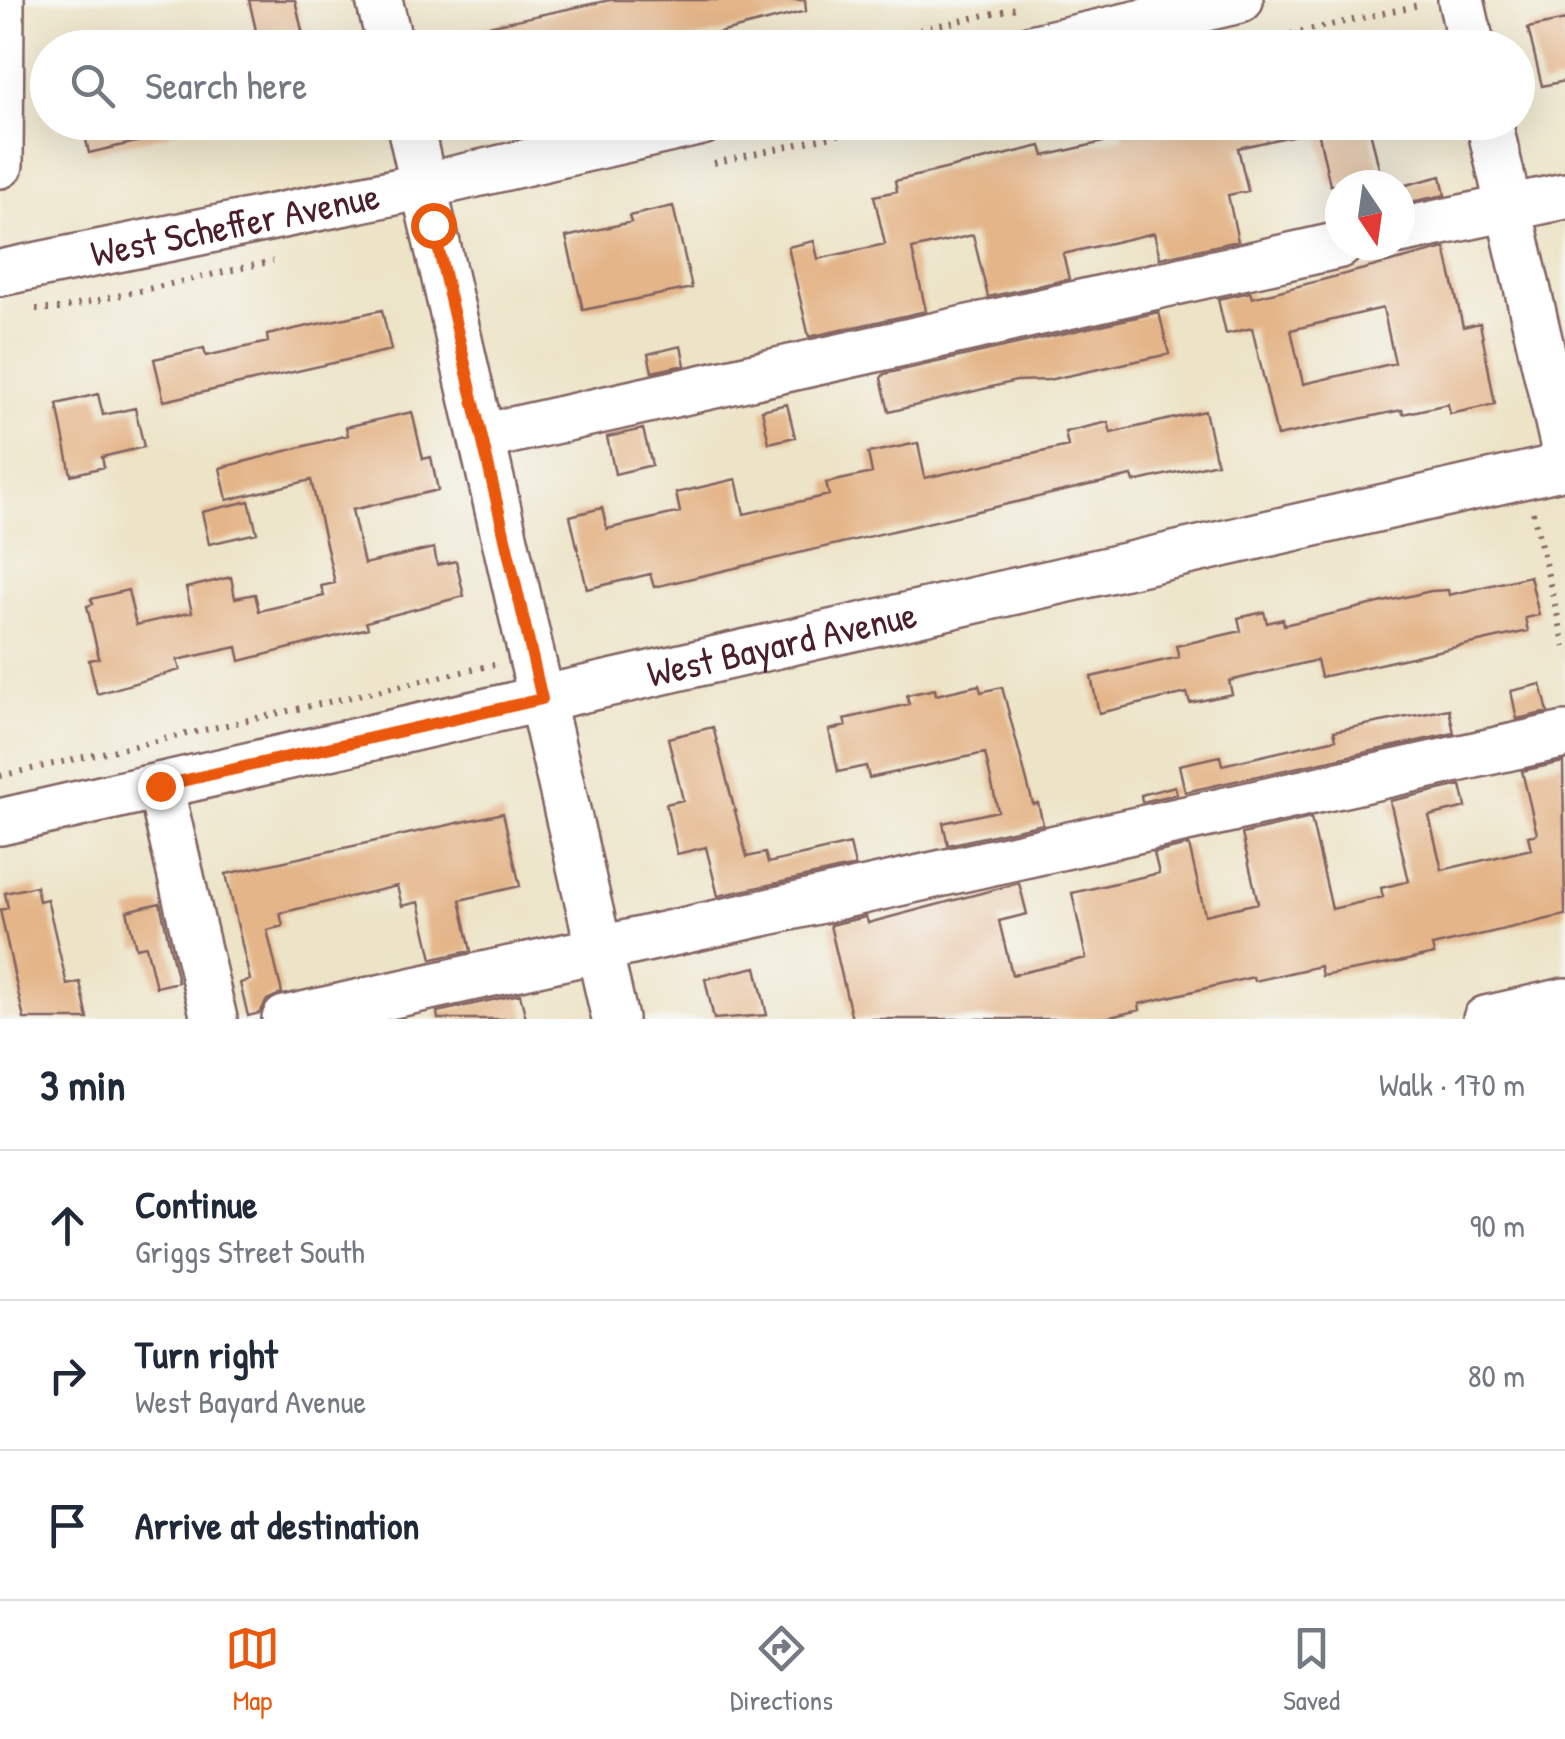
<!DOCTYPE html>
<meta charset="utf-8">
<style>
body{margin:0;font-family:"Patrick Hand",sans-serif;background:#f6f6f7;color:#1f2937}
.compass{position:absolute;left:1325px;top:170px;width:90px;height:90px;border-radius:50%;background:#fff;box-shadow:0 10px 40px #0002;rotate:167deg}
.stop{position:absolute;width:30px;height:30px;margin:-22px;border:8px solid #ea580c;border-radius:50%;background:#fff}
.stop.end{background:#ea580c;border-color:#fff;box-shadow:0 2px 10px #0008}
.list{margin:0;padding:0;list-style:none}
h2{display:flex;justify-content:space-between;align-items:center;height:130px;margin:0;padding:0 40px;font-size:42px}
h2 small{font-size:32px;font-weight:400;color:#747a83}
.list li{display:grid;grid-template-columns:65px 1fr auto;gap:30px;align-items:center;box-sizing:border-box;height:150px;padding:0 40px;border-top:2px solid #e0e1e3}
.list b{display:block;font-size:38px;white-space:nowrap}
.list p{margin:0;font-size:32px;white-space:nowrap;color:#747a83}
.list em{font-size:32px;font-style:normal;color:#747a83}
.icon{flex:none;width:55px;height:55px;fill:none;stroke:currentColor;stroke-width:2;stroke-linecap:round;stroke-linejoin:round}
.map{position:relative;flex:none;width:1565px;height:1019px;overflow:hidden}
.search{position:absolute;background:#fff;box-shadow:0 10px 40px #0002;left:30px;right:30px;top:30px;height:110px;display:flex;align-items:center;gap:25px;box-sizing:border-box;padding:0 35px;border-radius:55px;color:#747a83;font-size:38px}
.sheet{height:580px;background:#fff}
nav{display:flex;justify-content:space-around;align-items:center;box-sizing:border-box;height:140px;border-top:2px solid #e0e1e3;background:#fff;font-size:28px;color:#747a83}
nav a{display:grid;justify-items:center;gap:5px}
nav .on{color:#ea580c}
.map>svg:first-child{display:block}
.building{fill:#e4b589;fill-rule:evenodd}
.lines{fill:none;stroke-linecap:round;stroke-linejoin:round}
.minor-casing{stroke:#836462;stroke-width:50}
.path{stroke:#836462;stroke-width:6;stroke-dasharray:2.5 8;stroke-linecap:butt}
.minor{stroke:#fff;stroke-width:45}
.route{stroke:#ea580c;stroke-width:12}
.labels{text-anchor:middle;stroke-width:8;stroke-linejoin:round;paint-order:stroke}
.street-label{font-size:38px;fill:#4a1f2b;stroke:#f6f6f2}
</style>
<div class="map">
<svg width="1565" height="1019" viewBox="0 0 1565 1019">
<rect width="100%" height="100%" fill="#f6f6f2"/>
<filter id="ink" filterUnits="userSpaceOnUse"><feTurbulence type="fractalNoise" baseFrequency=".01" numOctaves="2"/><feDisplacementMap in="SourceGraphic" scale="20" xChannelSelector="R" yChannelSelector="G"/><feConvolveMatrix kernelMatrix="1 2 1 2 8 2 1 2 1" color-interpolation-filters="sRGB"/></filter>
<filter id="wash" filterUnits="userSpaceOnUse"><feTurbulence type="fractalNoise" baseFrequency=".0048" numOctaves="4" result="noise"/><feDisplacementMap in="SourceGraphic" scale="40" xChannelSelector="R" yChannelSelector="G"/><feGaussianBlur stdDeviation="2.25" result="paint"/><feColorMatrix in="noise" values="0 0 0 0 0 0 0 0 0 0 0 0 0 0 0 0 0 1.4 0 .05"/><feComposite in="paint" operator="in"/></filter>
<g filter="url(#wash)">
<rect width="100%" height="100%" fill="#ede4c8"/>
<g id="blocks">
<path class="building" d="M249,0H295L306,48H260Z
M610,0H805L806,11L660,48H442L441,36Z
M1565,20V81L1542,86L1528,28Z
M82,122H169L170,134L89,153Z
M1149,122H1169L1171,132L1211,122H1300L1301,134L1238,148L1248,191L1228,195L1238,241L1160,258L1154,233L1063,254L1069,279L988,297L973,235L912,249L926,311L809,337L788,247L814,241L818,259L885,244L874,196L897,191L895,181L1041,146L1044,156L1124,137L1122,129Z
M1316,122H1368L1383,185H1330Z
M1441,176L1445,195L1410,202L1406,185Z
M673,206L692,288L583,310L566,237L631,222L629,216Z
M1445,248L1463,327L1480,323L1495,404L1450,414L1448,404L1403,414L1402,410L1277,436L1252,328L1226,334L1218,299L1250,292L1252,298ZM1383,308L1395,363L1303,384L1291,330Z
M382,310L391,350L164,401L154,359L204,348L206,356L268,342L267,335Z
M1159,312L1169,354L1048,380L1016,381L889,412L881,378L884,374Z
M681,346L685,365L652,372L648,354Z
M98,394L103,415L135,408L144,447L102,457L104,467L71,475L57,404Z
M787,404L795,437L769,443L762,410Z
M1205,411L1217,463L1134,482L1132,476L1089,485L654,587L650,574L587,589L570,516L602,508L607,529L680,512L676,493L736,479L744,514L829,495L826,483L872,473L868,453L918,443L925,478L1068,446L1065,432L1108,422L1111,433Z
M412,412L423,459L431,457L438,490L352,510L364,564L434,548L437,565L456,561L464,596L366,622L368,628L240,661L237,647L177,660L180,670L97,694L89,660L99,658L87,606L93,604L91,599L128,590L136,625L192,612L186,588L231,577L235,598L255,594L259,611L324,596L321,586L335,583L311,480L227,500L220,468L348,435L346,427Z
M643,429L652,465L615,474L607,437Z
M249,501L257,533L209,544L202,512Z
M1530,576L1539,615L1525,618L1528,631L1321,677L1317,660L1229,681L1232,694L1190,703L1187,693L1099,713L1091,677L1179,657L1176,646L1241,631L1238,618L1264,612L1267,623L1283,619L1284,625L1431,591L1448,590L1449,595Z
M1541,684L1548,712L1517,719L1511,691Z
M979,685L981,692L1002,687L1033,804L1038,803L1043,824L948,845L943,823L998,811L985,753L869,778L866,766L838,772L829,730L846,726L844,719L909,704L907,695L935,689L936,695Z
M1449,709L1454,733L1185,792L1179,765L1220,756L1222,765L1336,739L1334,731Z
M713,727L747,857L765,853L768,863L850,844L855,866L718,896L706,847L677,854L666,804L683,800L668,738Z
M1563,762L1565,915L1432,946L1434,954L1399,962L1322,976L1320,966L1254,981L1253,977L1139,1004L1140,1010L1101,1019H852L830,925L866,917L868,923L1019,883L1027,914L999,921L1012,975L1086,958L1072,893L1159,873L1154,853L1189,845L1205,915L1258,903L1242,834L1311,818L1332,909L1383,897L1381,888L1409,881L1390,801L1461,785L1466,807L1429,816L1442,870L1531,849L1528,836L1537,834L1522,771Z
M1175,786L1177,794L1142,802L1141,795Z
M503,813L520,886L460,900L471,951L432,959L419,902L402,906L397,886L280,913L283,926L267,930L282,993L267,1000L260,1013L248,1016L240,983L250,980L226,874Z
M36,886L39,901L47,899L67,985L80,982L88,1019H24L0,910L8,908L5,893Z
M160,903L178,982L156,987L146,946L136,948L127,911Z
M756,967L767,1015L714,1019L705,979Z
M520,994L526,1019H438L437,1012Z"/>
</g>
</g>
<g filter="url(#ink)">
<use href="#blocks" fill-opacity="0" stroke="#836462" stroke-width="2.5"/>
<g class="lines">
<g class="minor-casing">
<g id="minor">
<path d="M379,0L391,48"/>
<path d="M1461,0L1472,48"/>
<path d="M1031,48L1240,0"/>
<path d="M409,122L615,1019"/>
<path d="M1489,122L1565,452"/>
<path d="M0,165L1,0"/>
<path d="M1400,231L1565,196"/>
<path id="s1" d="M0,273L424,186L702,122"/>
<path d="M482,437L1340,245"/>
<path d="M160,786L214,1019"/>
<path id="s2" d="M0,822L1565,466"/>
<path d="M285,1019L1565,735"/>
<path d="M1486,1019L1565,1001"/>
</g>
</g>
<path class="path" d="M838,48L1021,7
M1229,48L1419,5
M456,137L461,132L501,122
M714,163L894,122
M36,309H59L273,261
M1533,512L1565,647
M0,776L497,664"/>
<use href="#minor" class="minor"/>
</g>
</g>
<g class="lines" filter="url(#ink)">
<path class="route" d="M160,786L542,699L433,225"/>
</g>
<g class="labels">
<g class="street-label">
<text dy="13" stroke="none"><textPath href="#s1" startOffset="240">West Scheffer Avenue</textPath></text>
<text dy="13" stroke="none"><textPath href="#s2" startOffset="802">West Bayard Avenue</textPath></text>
</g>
</g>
</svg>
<svg class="compass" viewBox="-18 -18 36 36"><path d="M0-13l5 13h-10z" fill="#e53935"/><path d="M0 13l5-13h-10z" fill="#747a83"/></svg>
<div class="stop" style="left:433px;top:225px"></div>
<div class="stop end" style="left:160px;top:786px"></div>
<div class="search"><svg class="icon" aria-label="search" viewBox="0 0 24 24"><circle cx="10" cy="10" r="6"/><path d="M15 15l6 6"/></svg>Search here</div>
</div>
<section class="sheet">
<h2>3 min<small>Walk · 170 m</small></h2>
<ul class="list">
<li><svg class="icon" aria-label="ahead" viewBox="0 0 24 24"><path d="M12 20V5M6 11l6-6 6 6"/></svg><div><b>Continue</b><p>Griggs Street South</p></div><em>90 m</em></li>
<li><svg class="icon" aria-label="right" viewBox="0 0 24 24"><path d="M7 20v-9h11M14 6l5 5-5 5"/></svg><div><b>Turn right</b><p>West Bayard Avenue</p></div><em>80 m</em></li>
<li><svg class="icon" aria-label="arrive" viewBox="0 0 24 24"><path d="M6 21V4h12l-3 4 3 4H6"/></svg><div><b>Arrive at destination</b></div></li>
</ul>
</section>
<nav>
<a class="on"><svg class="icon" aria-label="map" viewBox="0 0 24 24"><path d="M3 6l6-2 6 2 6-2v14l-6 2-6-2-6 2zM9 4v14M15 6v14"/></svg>Map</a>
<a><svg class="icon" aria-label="directions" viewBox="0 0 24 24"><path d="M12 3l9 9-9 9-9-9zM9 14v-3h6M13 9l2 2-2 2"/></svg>Directions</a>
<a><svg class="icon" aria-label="saved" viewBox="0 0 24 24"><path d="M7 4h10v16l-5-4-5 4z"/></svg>Saved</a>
</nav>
